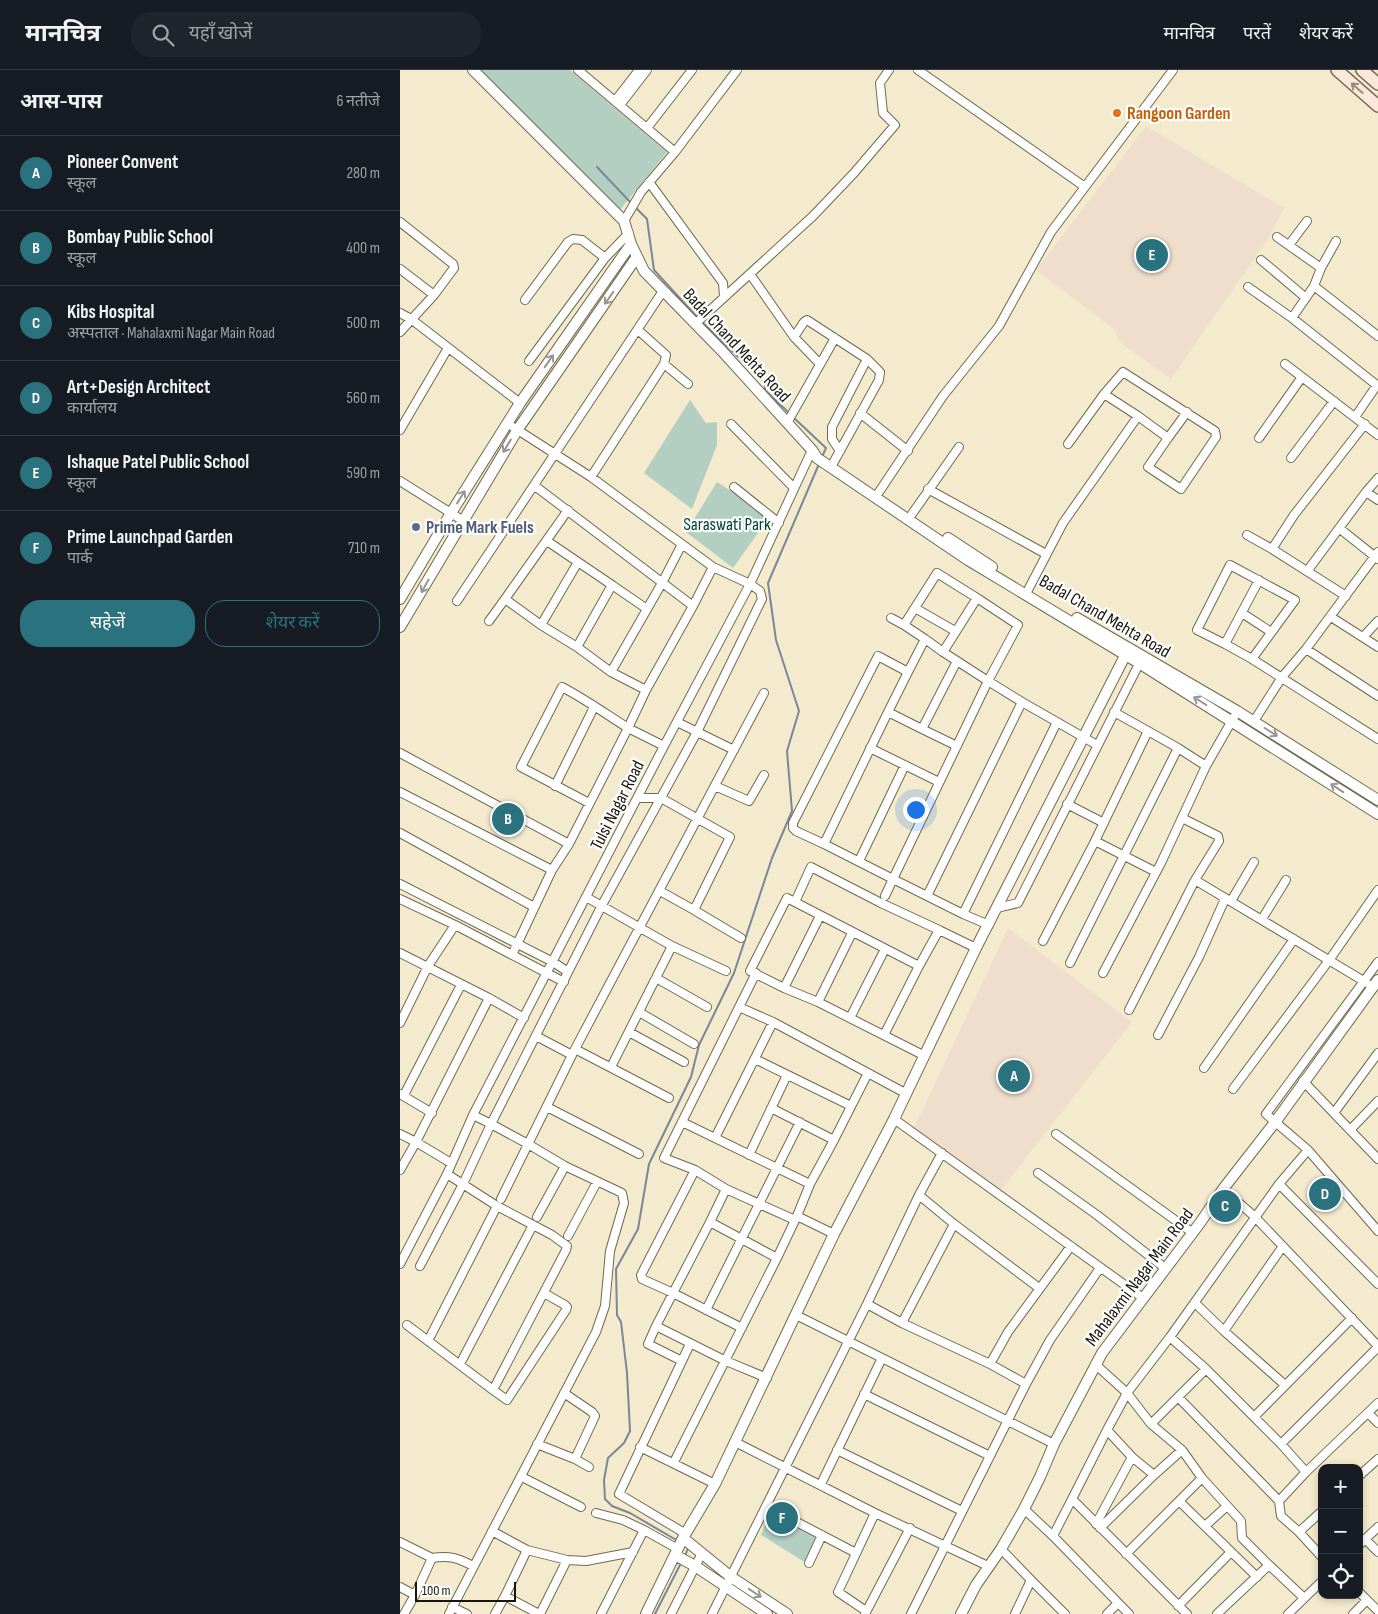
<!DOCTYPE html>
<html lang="hi">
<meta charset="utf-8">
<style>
body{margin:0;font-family:"Sofia Sans Condensed","Noto Sans Devanagari",sans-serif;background:#20242c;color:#f1f3f6}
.controls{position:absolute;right:15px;bottom:15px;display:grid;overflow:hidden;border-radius:10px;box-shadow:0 2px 8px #0003}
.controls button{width:45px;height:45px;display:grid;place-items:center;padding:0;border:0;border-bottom:1px solid #363941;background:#171b24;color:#f1f3f6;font:25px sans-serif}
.scale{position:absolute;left:15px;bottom:12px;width:101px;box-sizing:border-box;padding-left:5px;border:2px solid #19160c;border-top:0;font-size:14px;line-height:18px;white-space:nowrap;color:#19160c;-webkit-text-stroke:4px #fff;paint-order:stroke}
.you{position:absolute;left:515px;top:739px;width:18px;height:18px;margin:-12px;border:4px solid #fff;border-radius:50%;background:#1a73e8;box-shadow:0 0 0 8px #1a73e833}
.badge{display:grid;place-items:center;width:32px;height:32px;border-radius:50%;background:#2a727d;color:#fff;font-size:16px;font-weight:700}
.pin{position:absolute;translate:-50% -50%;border:2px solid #fff;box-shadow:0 1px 5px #0006}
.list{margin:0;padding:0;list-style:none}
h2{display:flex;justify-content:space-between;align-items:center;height:65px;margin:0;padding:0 20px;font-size:21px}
h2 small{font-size:16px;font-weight:400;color:#9ea1a6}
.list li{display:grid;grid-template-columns:32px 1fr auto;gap:15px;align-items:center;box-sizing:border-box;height:75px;padding:0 20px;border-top:1px solid #363941}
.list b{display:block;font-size:19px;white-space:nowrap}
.list p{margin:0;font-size:16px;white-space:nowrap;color:#9ea1a6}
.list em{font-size:16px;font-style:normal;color:#9ea1a6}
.actions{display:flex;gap:10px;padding:15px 20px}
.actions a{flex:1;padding:11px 0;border:1px solid #2a727d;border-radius:20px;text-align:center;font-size:18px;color:#2a727d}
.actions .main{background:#2a727d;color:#fff}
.icon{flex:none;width:28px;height:28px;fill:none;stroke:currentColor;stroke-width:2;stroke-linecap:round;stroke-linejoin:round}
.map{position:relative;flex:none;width:978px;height:1544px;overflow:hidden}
header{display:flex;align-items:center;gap:30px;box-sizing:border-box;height:70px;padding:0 25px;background:#171b24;border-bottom:1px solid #363941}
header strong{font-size:24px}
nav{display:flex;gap:28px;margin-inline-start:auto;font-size:18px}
.search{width:350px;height:45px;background:#20242c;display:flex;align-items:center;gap:12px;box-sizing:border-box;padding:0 18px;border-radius:20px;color:#9ea1a6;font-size:19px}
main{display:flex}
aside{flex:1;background:#171b24}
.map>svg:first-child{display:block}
.education{fill:#efdecc}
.green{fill:#b2cfc1}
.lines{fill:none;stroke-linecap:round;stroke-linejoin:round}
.stream{stroke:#7a8797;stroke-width:2}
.minor-casing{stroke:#71694f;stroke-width:10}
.tertiary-casing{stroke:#71694f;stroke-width:12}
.secondary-casing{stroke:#71694f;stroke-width:14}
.minor{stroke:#fff;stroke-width:8}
.tertiary{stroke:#fff;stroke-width:10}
.secondary{stroke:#fce8da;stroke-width:11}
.oneway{stroke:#968a7d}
.oneway2{stroke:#989692}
.food-dot{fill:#e8710a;stroke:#fff;stroke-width:2}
.service-dot{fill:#5c6f8a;stroke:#fff;stroke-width:2}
.labels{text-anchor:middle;stroke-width:4.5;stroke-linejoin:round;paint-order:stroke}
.food-label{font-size:18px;font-weight:bold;fill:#c56008;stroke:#fff;text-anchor:start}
.street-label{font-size:18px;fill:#19160c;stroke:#fff}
.park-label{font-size:18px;fill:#024731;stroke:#fff}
.service-label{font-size:18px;font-weight:bold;fill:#4e5e75;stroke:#fff;text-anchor:start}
</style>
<header>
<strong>मानचित्र</strong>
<div class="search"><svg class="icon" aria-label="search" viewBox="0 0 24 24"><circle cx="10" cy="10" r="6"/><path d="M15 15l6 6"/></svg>यहाँ खोजें</div>
<nav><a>मानचित्र</a><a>परतें</a><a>शेयर करें</a></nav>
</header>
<main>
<aside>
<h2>आस-पास<small>6 नतीजे</small></h2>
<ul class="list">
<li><span class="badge">A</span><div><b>Pioneer Convent</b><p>स्कूल</p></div><em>280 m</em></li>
<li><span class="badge">B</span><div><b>Bombay Public School</b><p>स्कूल</p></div><em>400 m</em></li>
<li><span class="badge">C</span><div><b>Kibs Hospital</b><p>अस्पताल · Mahalaxmi Nagar Main Road</p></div><em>500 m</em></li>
<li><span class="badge">D</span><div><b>Art+Design Architect</b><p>कार्यालय</p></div><em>560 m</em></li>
<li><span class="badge">E</span><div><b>Ishaque Patel Public School</b><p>स्कूल</p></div><em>590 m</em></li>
<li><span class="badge">F</span><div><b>Prime Launchpad Garden</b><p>पार्क</p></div><em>710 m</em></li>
</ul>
<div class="actions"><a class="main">सहेजें</a><a>शेयर करें</a></div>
</aside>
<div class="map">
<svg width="978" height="1544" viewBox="0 0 978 1544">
<rect width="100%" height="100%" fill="#f4ebce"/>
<path class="education" d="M746,56L884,138L868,169L771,309L718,271L715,260L636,200Z
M608,858L732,952L601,1120L513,1060Z"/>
<path class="green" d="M80,0H170L267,82L219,141L202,125L136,56Z
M290,330L306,353L317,352V375L292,439L244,403Z
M317,412L370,446L333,498L286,462Z
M373,1433L420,1463L406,1493L361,1465Z"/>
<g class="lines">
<path class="stream" d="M197,97L232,134
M235,137L247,149L254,200L298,248
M301,251L365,313V320L389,343
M393,347L426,378L422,387
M278,1471L230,1443L212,1436L205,1429L204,1410L208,1388L224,1373L230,1361L227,1303L221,1252L217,1245L216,1199L238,1159L249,1094L291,1007L299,975L334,903L372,788L392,741L387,681L399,641L376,570L368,513L419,394
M285,1486L288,1478
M255,1544L281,1493"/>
<g class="minor-casing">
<path id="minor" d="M178,0L275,82
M518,0L685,117
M215,31L239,0
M220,35L247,0
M247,58L292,0
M249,112L323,213L324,227
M224,151L241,122L275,82L337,0
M0,152L53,194L54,198L34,225
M877,167L921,198
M936,171L921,198L914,216L978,266
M889,175L907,151
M861,190L906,228
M0,199L34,225L0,262
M350,204L394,267L420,294
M848,217L892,248L978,316
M125,230L168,172L173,169L182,170L205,188
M0,243L11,249L120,333
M892,248L914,216
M295,254L413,146L454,103L495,55L483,43L480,13L489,0
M238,260L266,285L264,294
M394,267L404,252L407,250L467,289L480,302L479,310L431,397
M129,291L205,188L229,163
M885,294L978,365
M460,343L508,381
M955,347L977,315
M387,353L435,268
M331,354L394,418
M0,360L48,278
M768,368L787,342
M859,368L902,307
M668,374L704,324
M440,381L432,369V357L467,289
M891,388L934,331
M191,407L264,294L288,314
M0,411L62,450
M135,416L293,536L246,620L228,658L264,676
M334,417L379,453
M528,419L646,484
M479,422L543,326L599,256L651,162L773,0
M966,422L978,430
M512,444L559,377
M939,458L978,489
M847,465L872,479
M147,471L178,492
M908,500L966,422L978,408
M859,510L825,574L797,560L830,495L895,530L852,589L978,669
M212,515L247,539
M628,520L663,453L738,346L768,368L748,397L781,419L816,367L815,361L723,302L704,324L738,346
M946,526L872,479L894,445L965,354
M577,528L618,555L588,611L622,632
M105,529L168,440
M57,531L263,221
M293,536L313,497
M515,538L555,561
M842,543L871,562
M931,547L978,577
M491,548L504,555
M89,551L105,529L141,555L178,492L212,515L177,577L211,602
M141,555L177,577
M963,567L978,551
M525,569L543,582
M825,574L852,589
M906,579L978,626
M557,591L543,582L577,528L537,503L504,555L525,569L508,602L478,586L393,753V758L396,761L424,774L488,642L522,659L557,591L588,611L493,809L527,826L622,632L657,652L563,844L589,855
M246,620L211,602L262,513L282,474
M488,642L508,602
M714,642L748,661
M854,651L882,607L906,579L978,482
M277,652L334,680
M657,652L697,675
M522,659L557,676
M470,678L539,712
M778,678L806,696
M0,683L169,774
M155,716L194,637
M315,716L349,731L364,705
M0,722L152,800
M238,728H261L330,767L294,840L341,868
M667,734L704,753
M0,763L134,837
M695,771L756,802
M424,774L493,809L485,826
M459,791L505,695
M795,810L967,913
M0,814L153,892L168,902
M260,821L294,840
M527,826L563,844
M186,827L272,876L326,901
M0,829L55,855L164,912
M831,831L854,792
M395,832L411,797L481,833L539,860L519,896L387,828L350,901L384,918L418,932L525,986
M597,838L618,833L741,590
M862,849L886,810
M539,860L576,878
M643,871L695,771L748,661L778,678L670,893
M0,883L89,928L124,948
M112,885L152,800L169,774L228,658C206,644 185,629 162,617L121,697L189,733
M978,892L866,1044L908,1080L978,1161
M356,903L264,1088L295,1100L326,1119L395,1150
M703,903L761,793L806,696L834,647
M256,908L307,937
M384,918L420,846
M418,932L452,863
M339,937L373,952L507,1024
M729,940L795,810L819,771L818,766L782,748
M239,942L294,974
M450,948L485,879
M0,953L28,896L55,855
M229,962L284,992
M484,965L519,896
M758,965L799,887L825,829
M136,966L172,985
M355,989L451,1036
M211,997L272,876
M804,998L894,869
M903,1011L978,1089
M833,1019L930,889L978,820
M0,1024L32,1043
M4,1025L61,915
M269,1028L175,979L364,623
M147,1037L239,1084
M371,1038L434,1070L410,1114L397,1146
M934,1043L978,983
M494,1049L743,1228
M282,1052L410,1114
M950,1060L978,1031
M0,1064L16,1072L89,928
M656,1064L793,1163
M315,1068L373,952
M434,1070L468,1003
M908,1080L879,1114L978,1214
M542,1083L519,1125L554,1154L639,1218
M349,1085L387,1005
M0,1100L16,1072L51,1093
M638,1103L697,1145L765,1198
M47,1104L73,1045L264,676L350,514L412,380
M823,1119L854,1146L978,1276
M101,1129L175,979
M137,1147L165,1096
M310,1152L326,1119
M554,1154L502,1253L590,1294L608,1262L671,1176
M168,1166L197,1112
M883,1176L824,1261L885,1315
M377,1188L397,1146L434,1164
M0,1194L47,1104L97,1136L152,1165L167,1176L166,1180L93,1320L7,1255
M20,1196L63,1114L91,1054L73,1045
M795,1233L824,1261
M306,1240L400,1052
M396,1245L654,1374
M502,1253L467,1234L519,1125
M256,1256L248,1274L282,1291
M342,1258L273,1223L256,1256L326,1291L367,1308
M770,1267L879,1114
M28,1271L97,1136
M978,1277L881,1374L906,1402L978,1333
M60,1294L133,1155
M590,1294L626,1314
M695,1294L727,1323L707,1360
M93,1320L107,1330L166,1240L167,1237L165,1235L144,1223
M164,1323L192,1342L195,1346L175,1389L189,1397
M464,1324L590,1386
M778,1327L806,1299
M968,1343L978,1353
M854,1347L806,1299L770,1267L727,1323L751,1354L778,1327L879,1431L906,1402
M751,1354L782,1380L802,1408
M335,1372L475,1443L588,1496
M137,1374L175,1389
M881,1374L854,1347L952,1248
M240,1377L315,1414
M437,1380L562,1441
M732,1387L754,1405
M274,1392L377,1188L310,1152L273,1223L242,1209L241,1205L295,1100
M959,1406L978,1389
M122,1407L181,1437
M421,1414L482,1288
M779,1431L802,1408L841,1451L842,1468L869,1495
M879,1431L881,1446L899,1462L922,1441
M624,1439L653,1466L729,1544
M196,1443L223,1450L244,1460
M696,1454L732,1387L707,1360L672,1429L787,1544
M805,1456L827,1436
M700,1458L754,1405L782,1380
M92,1461L127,1480L105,1526
M899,1462L922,1487
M286,1464L219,1424L290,1274
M653,1466L672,1429
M965,1469L978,1482
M0,1472L32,1488L15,1525L4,1544
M959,1475L978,1457
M601,1479L631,1510
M127,1480L167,1490L186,1491L233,1482
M456,1483L366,1436L467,1234
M726,1484L779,1431L857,1507
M32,1488C49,1485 58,1488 73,1496
M409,1493L422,1465
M0,1517L15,1525
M959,1522L978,1541
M778,1536L831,1482
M52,1537L67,1544
M466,1541L438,1522L475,1443
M49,1544L196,1262L205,1236L210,1181L224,1133L222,1123L165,1096L128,1074L91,1054L202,835L297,662L362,529L360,521L350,514L313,497L191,407L113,357
M95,1544L105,1526L139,1544
M140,1544L167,1490
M201,1544L244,1460L278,1479
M271,1544L302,1483
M312,1544L366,1436
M465,1544L510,1458
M511,1544L626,1314L650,1270L700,1198
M615,1544L631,1510L665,1544
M707,1544L718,1533
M817,1544L869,1495L904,1528
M888,1544L922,1511
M953,1544L967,1530"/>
</g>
<g class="tertiary-casing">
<path id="tertiary" d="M73,0L224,151L231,174L244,201L322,281L412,380L417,388L568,490L739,593L978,744
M548,468L592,497
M0,529L51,443L120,333L231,174
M677,548L837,641L978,730
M0,557L118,359L236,188
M283,1468L331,1507L387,1544
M275,1485L295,1496L367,1544
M246,1544L283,1468L315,1414L434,1164L494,1049L576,878L729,578
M561,1544L576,1515L601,1479L624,1439L640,1407L654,1374L702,1283L800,1153L823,1119L876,1051L978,910"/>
</g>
<g class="secondary-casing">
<path id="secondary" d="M937,0L978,36
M962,0L978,14"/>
</g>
<use href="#minor" class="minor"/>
<use href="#tertiary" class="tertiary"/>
<use href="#secondary" class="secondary"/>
</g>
<defs><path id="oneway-shaft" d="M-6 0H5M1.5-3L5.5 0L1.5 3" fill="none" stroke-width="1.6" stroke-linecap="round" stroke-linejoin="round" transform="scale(1.25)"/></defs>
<use class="oneway" href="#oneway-shaft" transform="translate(957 18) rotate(-139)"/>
<g class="oneway2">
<use href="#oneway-shaft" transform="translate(209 228) rotate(125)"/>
<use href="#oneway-shaft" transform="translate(149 291) rotate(-55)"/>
<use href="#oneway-shaft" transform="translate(107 376) rotate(121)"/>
<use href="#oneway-shaft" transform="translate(61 427) rotate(-58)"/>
<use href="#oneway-shaft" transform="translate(25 516) rotate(119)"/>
<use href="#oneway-shaft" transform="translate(800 631) rotate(-148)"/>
<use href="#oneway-shaft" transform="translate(871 662) rotate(32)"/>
<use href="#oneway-shaft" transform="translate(937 718) rotate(-147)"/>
<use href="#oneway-shaft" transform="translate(355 1523) rotate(34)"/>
</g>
<circle class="food-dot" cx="717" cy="43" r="5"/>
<circle class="service-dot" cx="16" cy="457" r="5"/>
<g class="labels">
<g class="food-label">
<text x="727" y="49">Rangoon Garden</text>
</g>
<g class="street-label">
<text transform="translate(337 275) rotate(47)" y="6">Badal Chand Mehta Road</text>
<text transform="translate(705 546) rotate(30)" y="6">Badal Chand Mehta Road</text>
<text transform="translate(217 735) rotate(-63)" y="6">Tulsi Nagar Road</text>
<text transform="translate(739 1207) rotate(-53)" y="6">Mahalaxmi Nagar Main Road</text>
</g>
<g class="park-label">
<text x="327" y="460">Saraswati Park</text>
</g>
<g class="service-label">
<text x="26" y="463">Prime Mark Fuels</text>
</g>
</g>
</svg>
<div class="controls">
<button>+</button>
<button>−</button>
<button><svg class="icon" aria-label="locate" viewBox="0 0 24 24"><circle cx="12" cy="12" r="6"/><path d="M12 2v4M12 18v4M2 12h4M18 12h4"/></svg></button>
</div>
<div class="scale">100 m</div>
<div class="you"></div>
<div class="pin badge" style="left:614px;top:1006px">A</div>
<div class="pin badge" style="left:108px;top:749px">B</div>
<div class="pin badge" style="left:825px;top:1136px">C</div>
<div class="pin badge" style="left:925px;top:1124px">D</div>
<div class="pin badge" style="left:752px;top:185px">E</div>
<div class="pin badge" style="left:382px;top:1448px">F</div>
</div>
</main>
